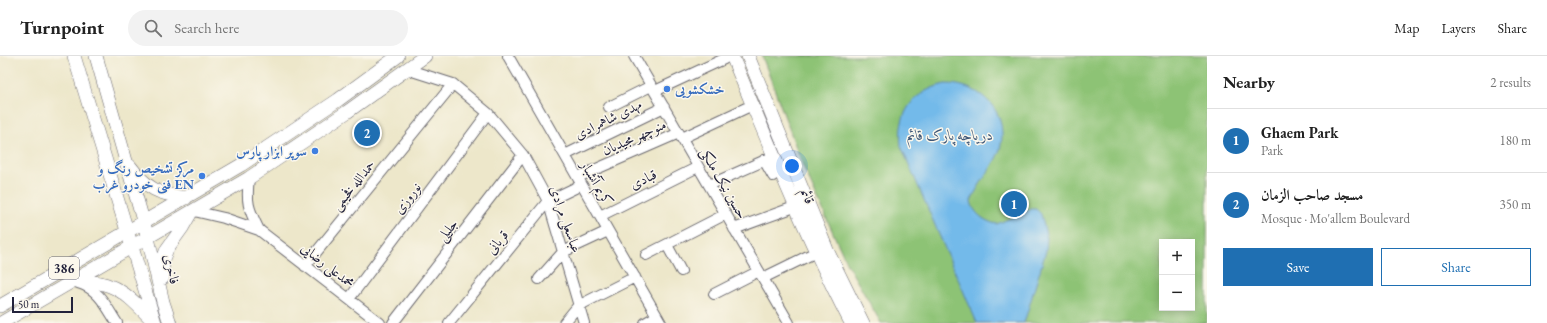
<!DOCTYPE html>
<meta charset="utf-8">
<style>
body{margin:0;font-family:"EB Garamond",Amiri,serif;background:#f2f2f2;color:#222}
.controls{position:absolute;right:12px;bottom:12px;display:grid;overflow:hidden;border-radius:0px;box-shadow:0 2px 10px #0003}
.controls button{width:36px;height:36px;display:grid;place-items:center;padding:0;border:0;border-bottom:1px solid #e0e0e0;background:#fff;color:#222;font:20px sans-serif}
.scale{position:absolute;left:12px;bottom:10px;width:61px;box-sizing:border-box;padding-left:4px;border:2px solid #22223b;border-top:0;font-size:11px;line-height:14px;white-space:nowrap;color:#22223b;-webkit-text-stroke:3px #fbf7ec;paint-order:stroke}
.you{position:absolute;left:792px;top:110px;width:14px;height:14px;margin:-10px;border:3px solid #fff;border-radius:50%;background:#1a73e8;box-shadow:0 0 0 6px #1a73e833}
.badge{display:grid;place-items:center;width:26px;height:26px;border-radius:50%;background:#1f6fb2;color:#fff;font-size:13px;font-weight:700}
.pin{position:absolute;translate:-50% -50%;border:2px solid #fff;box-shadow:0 1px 4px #0006}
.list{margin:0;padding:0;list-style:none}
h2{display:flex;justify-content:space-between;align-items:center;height:52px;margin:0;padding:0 16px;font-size:17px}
h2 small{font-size:13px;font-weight:400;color:#767676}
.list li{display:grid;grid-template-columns:26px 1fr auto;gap:12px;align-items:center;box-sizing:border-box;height:64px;padding:0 16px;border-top:1px solid #e0e0e0}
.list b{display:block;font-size:15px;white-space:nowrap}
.list p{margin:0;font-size:13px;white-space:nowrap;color:#767676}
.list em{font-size:13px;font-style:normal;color:#767676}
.actions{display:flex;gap:8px;padding:12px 16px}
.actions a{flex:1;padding:9px 0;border:1px solid #1f6fb2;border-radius:0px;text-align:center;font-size:14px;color:#1f6fb2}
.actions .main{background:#1f6fb2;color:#fff}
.icon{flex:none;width:22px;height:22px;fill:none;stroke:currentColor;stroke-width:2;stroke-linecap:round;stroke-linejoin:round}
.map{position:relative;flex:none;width:1207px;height:267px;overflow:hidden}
header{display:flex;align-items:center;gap:24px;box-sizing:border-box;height:56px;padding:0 20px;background:#fff;border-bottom:1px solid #e0e0e0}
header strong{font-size:19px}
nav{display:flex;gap:22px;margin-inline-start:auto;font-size:14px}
.search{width:280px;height:36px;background:#f2f2f2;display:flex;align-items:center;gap:10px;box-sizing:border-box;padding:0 14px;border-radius:22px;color:#767676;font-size:15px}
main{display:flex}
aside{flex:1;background:#fff}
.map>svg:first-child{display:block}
.green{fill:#8dc375;stroke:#587258;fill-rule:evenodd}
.water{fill:#73baea;stroke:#4a6e92}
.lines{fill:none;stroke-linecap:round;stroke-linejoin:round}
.minor-casing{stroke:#69676d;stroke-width:12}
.major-casing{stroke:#69676d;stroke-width:14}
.minor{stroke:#fff;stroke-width:10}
.major{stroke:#fff;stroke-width:13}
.shop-dot{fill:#3f7fe0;stroke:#fbf7ec;stroke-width:1.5}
.labels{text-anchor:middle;stroke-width:3;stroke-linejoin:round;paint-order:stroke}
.shield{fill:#fbf7ec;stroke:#636270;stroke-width:1}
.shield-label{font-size:13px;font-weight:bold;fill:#22223b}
.shop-label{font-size:14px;font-weight:bold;fill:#366cbe;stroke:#fbf7ec;text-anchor:end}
.street-label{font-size:14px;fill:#22223b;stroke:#fbf7ec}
.water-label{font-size:15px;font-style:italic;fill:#3e5778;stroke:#fbf7ec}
</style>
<header>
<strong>Turnpoint</strong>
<div class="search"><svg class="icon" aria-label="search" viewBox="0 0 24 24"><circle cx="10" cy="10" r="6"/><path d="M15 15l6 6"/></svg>Search here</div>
<nav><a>Map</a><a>Layers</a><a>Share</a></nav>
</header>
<main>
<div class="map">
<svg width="1207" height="267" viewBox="0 0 1207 267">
<rect width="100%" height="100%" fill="#fbf7ec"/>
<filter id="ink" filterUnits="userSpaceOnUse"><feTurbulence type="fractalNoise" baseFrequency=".025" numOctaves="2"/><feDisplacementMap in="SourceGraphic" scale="8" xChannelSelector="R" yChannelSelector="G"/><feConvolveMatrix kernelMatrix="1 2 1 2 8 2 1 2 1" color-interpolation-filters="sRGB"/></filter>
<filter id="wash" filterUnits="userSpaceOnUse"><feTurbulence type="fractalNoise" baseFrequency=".012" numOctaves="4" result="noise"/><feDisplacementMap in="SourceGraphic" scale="16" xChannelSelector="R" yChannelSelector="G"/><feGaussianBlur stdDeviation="0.9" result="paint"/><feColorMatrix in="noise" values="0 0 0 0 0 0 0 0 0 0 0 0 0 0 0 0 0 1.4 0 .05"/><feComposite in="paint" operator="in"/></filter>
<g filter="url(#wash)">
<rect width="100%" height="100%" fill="#ede7ca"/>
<path class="green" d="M762,0H1207V267H881L847,208L803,110ZM1162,186H1192V252H1162Z"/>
<path class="water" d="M945,28C982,27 1012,59 999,96C992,113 978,128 971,145C973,157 985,166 997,168L1031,153H1036L1041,158L1047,182L1046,195L1024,267H977L901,90C897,57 913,35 945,28Z"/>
</g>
<g filter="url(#ink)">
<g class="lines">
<g class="minor-casing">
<path id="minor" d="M508,0L661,267
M634,0L789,267
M406,13L453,28L488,57L523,99L548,145L584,267
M655,35L724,3
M609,51L651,30
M682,82L746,52
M565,99L664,51
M764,104L773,120
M578,121L679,77
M249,122C246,146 248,152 259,174
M709,129L770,102
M194,155L224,162L259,174L380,267
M600,160L698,111
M734,173L789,153
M667,189L681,215
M646,199L726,158
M305,210L453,28
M763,222L810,199
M539,223L563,196L608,175
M78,227C99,233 106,250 117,267
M714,238L759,215
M349,243L488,57
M393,267L523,99
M449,267L548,145L575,132
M564,267L578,250L635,221
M645,267L657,260"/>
</g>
<g class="major-casing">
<path id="major" d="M74,0L155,267
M96,0L148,182L163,246L170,267
M732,0C770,90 806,181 851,267
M748,0L827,194L863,267
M130,110C147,133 158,138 186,142
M163,222V203L167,193L182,172L190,158
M76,223C87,225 100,226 110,230C128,237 141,253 154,266
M0,250L241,109L338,44L398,0
M1,267L249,122L347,56L425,0"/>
</g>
<use href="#minor" class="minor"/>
<use href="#major" class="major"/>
</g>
</g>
<g class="shop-dot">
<circle cx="667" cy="33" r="4"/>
<circle cx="315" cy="95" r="4"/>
<circle cx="202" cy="120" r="4"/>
</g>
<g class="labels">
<rect class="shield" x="49" y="201" width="30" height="22" rx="3"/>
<g class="shield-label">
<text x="64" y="217">386</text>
</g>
<g class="shop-label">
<text x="675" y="38" text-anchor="start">خشکشویی</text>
<text x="307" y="100">سوپر ابزار پارس</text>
<text x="194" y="117">مرکز تشخیص رنگ و<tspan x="194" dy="16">فنی خودرو غرب EN</tspan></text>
</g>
<g class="street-label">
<text transform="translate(608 63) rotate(-26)" y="5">مهدی شاهمرادی</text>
<text transform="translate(634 81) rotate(-24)" y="5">منوچهر مجیدیان</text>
<text transform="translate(643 123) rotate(-26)" y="5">قبادی</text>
<text transform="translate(597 127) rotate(60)" y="5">کریم آتشبار</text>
<text transform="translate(724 127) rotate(60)" y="5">حسین نیک ملکی</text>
<text transform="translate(353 129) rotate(-51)" y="5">حمدالله فخیمی</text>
<text transform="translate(808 140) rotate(67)" y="5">قائم</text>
<text transform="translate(407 142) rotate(-53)" y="5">نوروزی</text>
<text transform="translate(566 163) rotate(71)" y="5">عباسعلی مرادی</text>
<text transform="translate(447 174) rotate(-52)" y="5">جلیلی</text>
<text transform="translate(497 186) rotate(-51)" y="5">قربانی</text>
<text transform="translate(328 209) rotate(38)" y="5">محمدعلی رضایی</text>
<text transform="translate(172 213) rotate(77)" y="5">فاخری</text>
</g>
<g class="water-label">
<text x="950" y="84">دریاچه پارک قائم</text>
</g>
</g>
</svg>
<div class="controls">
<button>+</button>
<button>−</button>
</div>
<div class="scale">50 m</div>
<div class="you"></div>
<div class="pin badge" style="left:1014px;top:148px">1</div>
<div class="pin badge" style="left:367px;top:77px">2</div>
</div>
<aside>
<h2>Nearby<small>2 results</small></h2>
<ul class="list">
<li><span class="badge">1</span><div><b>Ghaem Park</b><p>Park</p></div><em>180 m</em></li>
<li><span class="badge">2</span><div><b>مسجد صاحب الزمان</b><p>Mosque · Mo'allem Boulevard</p></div><em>350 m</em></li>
</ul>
<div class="actions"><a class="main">Save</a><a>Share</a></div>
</aside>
</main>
